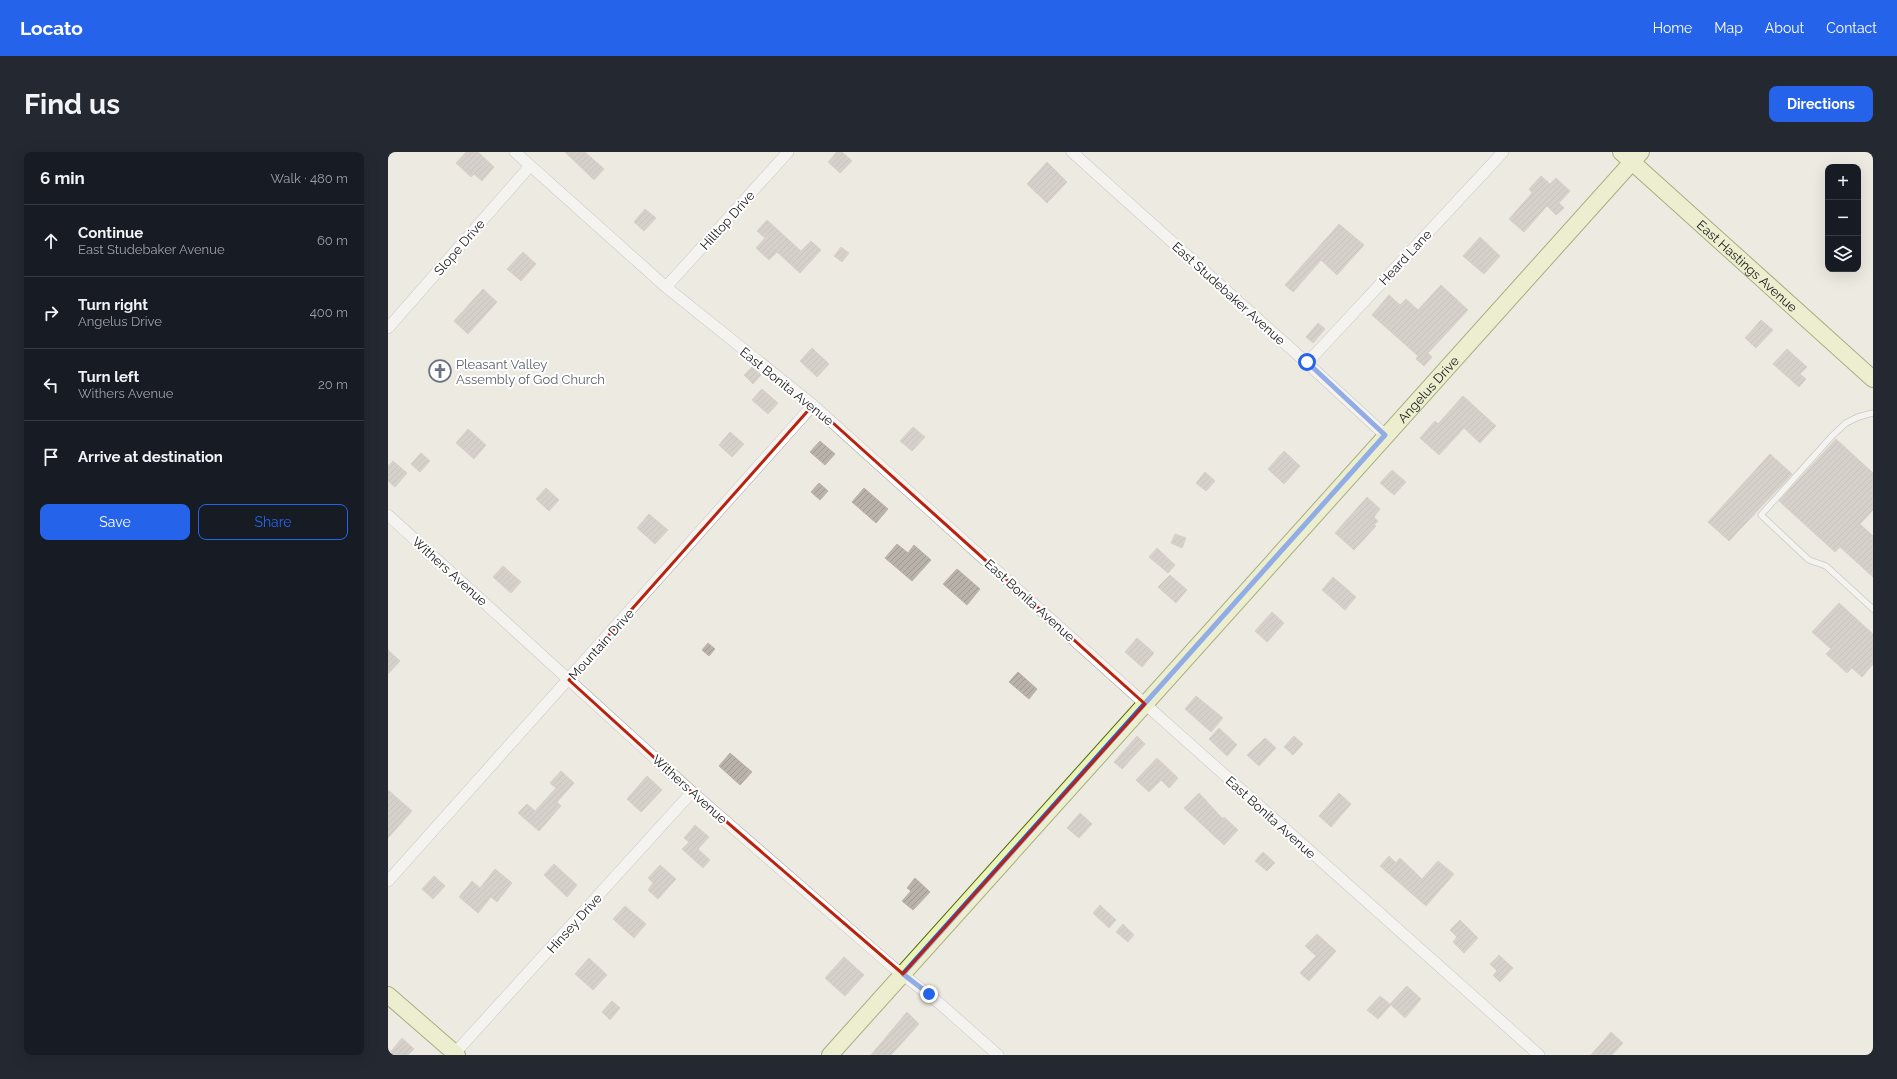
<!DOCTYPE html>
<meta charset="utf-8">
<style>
body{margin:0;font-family:Raleway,sans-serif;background:#242831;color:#f1f3f6}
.controls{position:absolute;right:12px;top:12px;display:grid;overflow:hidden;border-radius:8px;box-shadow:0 4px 16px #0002}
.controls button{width:36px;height:36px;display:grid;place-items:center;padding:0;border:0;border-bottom:1px solid #363941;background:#171b24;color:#f1f3f6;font:20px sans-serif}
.stop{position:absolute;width:12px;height:12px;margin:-9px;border:3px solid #2563eb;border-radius:50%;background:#fff}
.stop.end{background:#2563eb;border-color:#fff;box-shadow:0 1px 4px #0008}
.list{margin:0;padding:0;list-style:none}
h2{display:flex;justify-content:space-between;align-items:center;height:52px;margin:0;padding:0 16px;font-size:17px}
h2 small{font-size:13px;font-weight:400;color:#9ea1a6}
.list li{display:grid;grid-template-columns:26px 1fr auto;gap:12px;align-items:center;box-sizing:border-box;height:72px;padding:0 16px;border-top:1px solid #363941}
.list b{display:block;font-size:15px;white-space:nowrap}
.list p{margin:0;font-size:13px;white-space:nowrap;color:#9ea1a6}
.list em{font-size:13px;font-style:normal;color:#9ea1a6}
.actions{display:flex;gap:8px;padding:12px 16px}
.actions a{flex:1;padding:9px 0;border:1px solid #2563eb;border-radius:8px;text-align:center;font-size:14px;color:#2563eb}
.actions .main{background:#2563eb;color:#fff}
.icon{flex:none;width:22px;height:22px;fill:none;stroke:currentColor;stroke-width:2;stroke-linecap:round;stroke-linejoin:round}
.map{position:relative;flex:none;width:1485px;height:903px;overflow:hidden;border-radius:8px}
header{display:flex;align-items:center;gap:24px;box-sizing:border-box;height:56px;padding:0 20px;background:#2563eb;color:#fff}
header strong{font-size:19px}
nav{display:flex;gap:22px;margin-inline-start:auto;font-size:14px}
.intro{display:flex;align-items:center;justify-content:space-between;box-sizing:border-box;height:96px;padding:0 24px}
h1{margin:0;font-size:28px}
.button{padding:10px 18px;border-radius:8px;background:#2563eb;color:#fff;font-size:14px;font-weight:700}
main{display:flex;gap:24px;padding:0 24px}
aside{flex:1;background:#171b24;border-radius:8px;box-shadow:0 4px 16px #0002}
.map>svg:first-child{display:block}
.building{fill:url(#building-hatch);stroke:#bdb2a5}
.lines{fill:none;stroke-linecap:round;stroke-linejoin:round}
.lane-casing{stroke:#a2a2a2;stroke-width:7}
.street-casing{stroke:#a2a2a2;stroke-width:12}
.secondary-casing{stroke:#54680c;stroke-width:18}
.lane{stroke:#fff;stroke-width:5.5}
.street{stroke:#fff;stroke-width:11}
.secondary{stroke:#eaf4b8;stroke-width:16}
.route{stroke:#2563eb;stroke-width:5}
.marked{fill:none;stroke:#b8220e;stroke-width:3;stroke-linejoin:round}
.labels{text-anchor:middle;stroke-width:4;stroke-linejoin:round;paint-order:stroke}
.street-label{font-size:13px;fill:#1b1b1b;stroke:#fff}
.worship-label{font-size:13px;fill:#5b616d;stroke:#fff;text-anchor:start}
</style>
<header>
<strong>Locato</strong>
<nav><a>Home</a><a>Map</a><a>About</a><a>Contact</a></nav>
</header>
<div class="intro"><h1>Find us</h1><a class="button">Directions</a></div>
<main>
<aside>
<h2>6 min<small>Walk · 480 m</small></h2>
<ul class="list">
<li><svg class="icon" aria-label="ahead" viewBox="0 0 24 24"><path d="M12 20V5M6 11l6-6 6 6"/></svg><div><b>Continue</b><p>East Studebaker Avenue</p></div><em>60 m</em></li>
<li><svg class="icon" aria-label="right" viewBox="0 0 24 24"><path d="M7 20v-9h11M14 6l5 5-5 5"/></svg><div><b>Turn right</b><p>Angelus Drive</p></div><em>400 m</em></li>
<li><svg class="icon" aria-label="left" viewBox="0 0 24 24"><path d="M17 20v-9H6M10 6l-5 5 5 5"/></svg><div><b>Turn left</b><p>Withers Avenue</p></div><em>20 m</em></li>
<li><svg class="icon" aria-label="arrive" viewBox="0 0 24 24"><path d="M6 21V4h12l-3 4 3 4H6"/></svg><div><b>Arrive at destination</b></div></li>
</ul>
<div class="actions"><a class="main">Save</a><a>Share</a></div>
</aside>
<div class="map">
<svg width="1485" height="903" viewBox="0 0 1485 903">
<defs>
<pattern id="building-hatch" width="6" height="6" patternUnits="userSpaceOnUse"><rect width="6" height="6" fill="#b8b2ab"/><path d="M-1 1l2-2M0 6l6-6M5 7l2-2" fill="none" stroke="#9e9893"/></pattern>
</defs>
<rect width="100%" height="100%" fill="#eceae1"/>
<path class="building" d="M78,0H90L106,15L94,29L86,22L83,25L68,11Z
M177,0H197L216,17L206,28Z
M449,0H454L464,9L452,21L440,10Z
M659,10L679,30L659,51L639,32Z
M1153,24L1162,32L1168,26L1182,39L1171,51L1176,56L1168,63L1159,54L1136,80L1121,67L1144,41L1141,37Z
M257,57L268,66L256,79L246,70Z
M379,68L413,99L423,89L433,98L412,121L389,100L381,108L368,96L377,86L369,79Z
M951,72L976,93L949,123L933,108L905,140L897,133Z
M1092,85L1112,104L1096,122L1075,104Z
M453,95L461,101L454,110L446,104Z
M135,100L148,112L133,129L119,117Z
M1053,133L1080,158L1040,201L1044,205L1036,214L1028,207L1030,204L984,163L1001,143L1012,153L1018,147L1030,158Z
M95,137L109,150L80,182L66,169Z
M1373,168L1385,178L1368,196L1357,186Z
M930,171L937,177L925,191L918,185Z
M424,196L441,212L429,225L412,209Z
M1399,197L1419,215L1412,222L1418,227L1411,235L1385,212Z
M364,215L373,223L365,232L356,223Z
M374,237L390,251L380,262L364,248Z
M1075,244L1108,274L1092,291L1076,276L1051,303L1032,286L1047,269L1050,272Z
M525,275L537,285L524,299L512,289Z
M80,277L98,293L86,307L68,291Z
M342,280L356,292L344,305L331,293Z
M1448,287L1485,321V358L1472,372L1485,384V425L1452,395L1447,400L1391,349Z
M432,289L447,302L437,313L422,300Z
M896,299L912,314L896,332L880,317Z
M33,301L42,309L32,320L23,312Z
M1382,302L1404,322L1341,389L1320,370Z
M5,309L19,321L7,335L0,329V314Z
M1004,318L1018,330L1006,343L992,331Z
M817,320L827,329L818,339L808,331Z
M431,331L440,339L432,348L423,340Z
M158,336L171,348L161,359L148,347Z
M476,336L500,357L488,371L464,350Z
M979,345L992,357L986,365L990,369L986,373L988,374L966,398L947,381Z
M261,362L280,378L267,392L249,376Z
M787,382L798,386L794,396L783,391Z
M509,392L520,401L526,393L543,408L524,429L497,406Z
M769,396L787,413L780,421L761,405Z
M115,414L133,430L123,441L105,425Z
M569,417L592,437L579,453L555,432Z
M782,423L799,438L788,451L770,435Z
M945,425L968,445L957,458L934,438Z
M1451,451L1485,482V512L1474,525L1464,516L1459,521L1438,502L1443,497L1424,480Z
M884,460L896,471L879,490L867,479Z
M749,486L766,501L754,515L737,500Z
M320,491L327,497L321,504L314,498Z
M0,498L12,509L0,522Z
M630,520L649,537L641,547L621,530Z
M808,544L835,566L823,580L797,557Z
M831,576L849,593L839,604L821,587Z
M749,584L757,592L734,617L726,610Z
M906,584L915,592L905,603L896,595Z
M877,586L888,596L871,614L859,603Z
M342,601L364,620L352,633L331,614Z
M769,606L790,626L781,636L773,628L761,640L748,628Z
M173,619L186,631L169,650L173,654L151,679L130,661L139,652L147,659L168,636L162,631Z
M259,624L274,638L253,660L239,647Z
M0,638L24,659L0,686Z
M811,641L835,667L836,665L850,678L836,693L796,656Z
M951,641L963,652L943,675L931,664Z
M692,661L704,672L691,686L679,676Z
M307,673L321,685L310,697L322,708L315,716L294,697L301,690L296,686Z
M875,700L887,711L879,719L867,709Z
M1001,704L1008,711L1012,706L1034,727L1050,709L1066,722L1038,754L992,714Z
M166,712L189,733L179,745L156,723Z
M272,713L288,727L270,747L260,738L265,731L260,726Z
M107,717L124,731L109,750L103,745L90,761L71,745L84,729L92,736Z
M46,724L57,734L45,747L34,737Z
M527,726L542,740L525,758L514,749L523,739L519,736Z
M712,753L728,768L721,776L705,761Z
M237,754L258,772L246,786L225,767Z
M1072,768L1090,786L1076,801L1065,790L1069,785L1062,778Z
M735,772L746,783L740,790L728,780Z
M929,782L948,799L921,829L912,821L928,804L917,794Z
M1111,803L1125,816L1112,830L1105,823L1109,819L1102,812Z
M456,805L476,823L457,844L437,826Z
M201,806L219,823L205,838L187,822Z
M1019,834L1033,847L1017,866L1002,852Z
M992,844L1003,853L990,867L979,858Z
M224,849L232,856L222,868L214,860Z
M519,860L531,872L503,903H483Z
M1223,880L1235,891L1224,903H1203Z
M14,886L26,897L20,903H0Z"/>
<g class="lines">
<g class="lane-casing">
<path id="lane" d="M1485,261L1470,265L1458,271L1444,284L1373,363L1421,408L1438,414L1485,457"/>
</g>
<g class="street-casing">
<path id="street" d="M127,0L278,135L425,253L757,552L1151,903
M684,0L919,211L997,283
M278,135L400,0
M0,176L142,14
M919,211L1115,0
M0,363L304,640L505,815L550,850L610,903
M0,729L425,253
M67,901L304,640"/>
</g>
<g class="secondary-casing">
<g id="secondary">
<path id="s1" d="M1233,0L1485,227"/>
<path d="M0,843L69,903"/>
<path id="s2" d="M442,903L1253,0"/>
</g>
</g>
<use href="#lane" class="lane"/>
<use href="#street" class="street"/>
<use href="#secondary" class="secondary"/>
</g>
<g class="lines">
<path class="route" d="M541,842L515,822L997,283L919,210"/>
</g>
<path d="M0 0H1485V903H0ZM425,253L757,552L515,822L304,640L181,528Z" fill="#eceae1" fill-opacity=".55" fill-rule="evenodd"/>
<path class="marked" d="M425,253L757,552L515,822L304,640L181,528Z"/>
<defs>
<g id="church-ring" transform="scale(1.15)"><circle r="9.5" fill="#fff" stroke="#6b7280" stroke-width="1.5"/><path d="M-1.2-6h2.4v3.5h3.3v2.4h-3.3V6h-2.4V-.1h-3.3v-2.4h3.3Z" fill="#6b7280"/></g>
</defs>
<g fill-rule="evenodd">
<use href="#church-ring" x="52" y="219"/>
</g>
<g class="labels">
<g class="street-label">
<text transform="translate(339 68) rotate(-48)" y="5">Hilltop Drive</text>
<text transform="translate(71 95) rotate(-49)" y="5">Slope Drive</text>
<text transform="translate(1017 105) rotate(-47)" y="5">Heard Lane</text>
<text dy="5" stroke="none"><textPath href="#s1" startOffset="170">East Hastings Avenue</textPath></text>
<text transform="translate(841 141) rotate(42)" y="5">East Studebaker Avenue</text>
<text transform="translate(399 234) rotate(39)" y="5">East Bonita Avenue</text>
<text dy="5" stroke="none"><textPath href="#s2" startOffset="895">Angelus Drive</textPath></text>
<text transform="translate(62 419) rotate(42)" y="5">Withers Avenue</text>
<text transform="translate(642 448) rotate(42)" y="5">East Bonita Avenue</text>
<text transform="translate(213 492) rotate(-48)" y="5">Mountain Drive</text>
<text transform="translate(302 637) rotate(42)" y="5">Withers Avenue</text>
<text transform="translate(883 665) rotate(42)" y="5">East Bonita Avenue</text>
<text transform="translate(186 771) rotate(-48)" y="5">Hinsey Drive</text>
</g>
<g class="worship-label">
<text x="68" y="217">Pleasant Valley<tspan x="68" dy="15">Assembly of God Church</tspan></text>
</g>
</g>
</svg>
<div class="controls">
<button>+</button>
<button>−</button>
<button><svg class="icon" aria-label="layers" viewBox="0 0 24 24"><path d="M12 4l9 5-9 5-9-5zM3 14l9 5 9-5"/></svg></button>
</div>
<div class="stop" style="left:919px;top:210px"></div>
<div class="stop end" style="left:541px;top:842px"></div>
</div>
</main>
